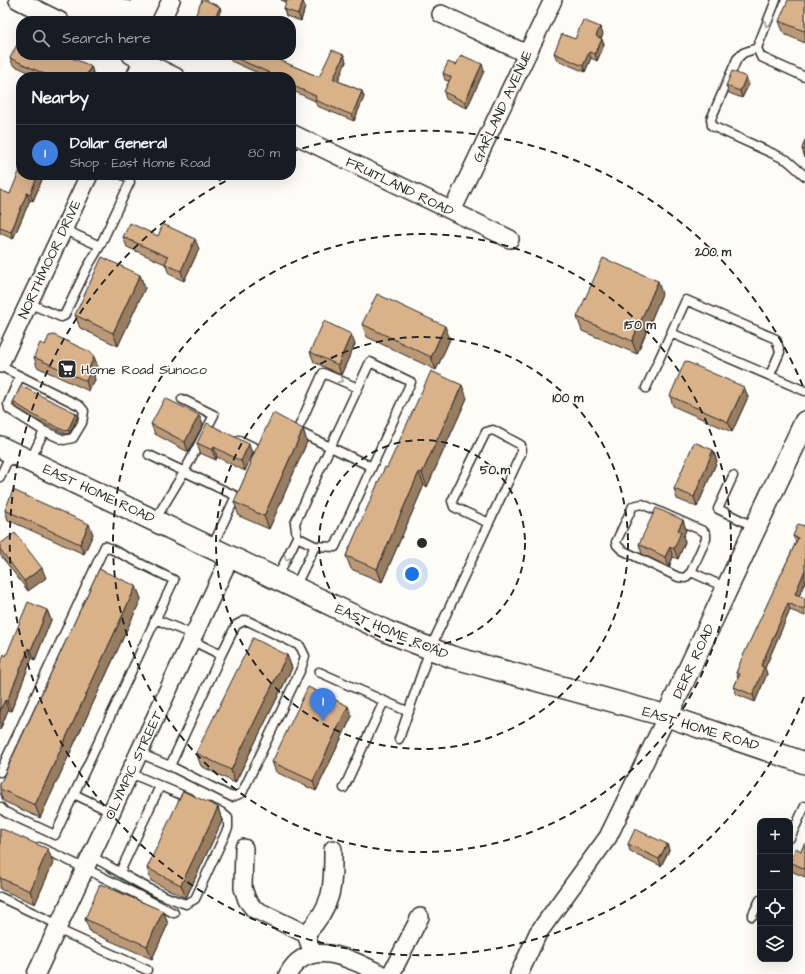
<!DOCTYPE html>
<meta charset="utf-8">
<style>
body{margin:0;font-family:"Architects Daughter",sans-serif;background:#20242c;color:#f1f3f6}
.controls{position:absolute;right:12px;bottom:12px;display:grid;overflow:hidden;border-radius:8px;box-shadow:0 4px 16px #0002}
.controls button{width:36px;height:36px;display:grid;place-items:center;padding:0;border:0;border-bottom:1px solid #363941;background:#171b24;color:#f1f3f6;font:20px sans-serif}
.you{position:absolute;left:412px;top:574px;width:14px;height:14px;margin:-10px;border:3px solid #fff;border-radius:50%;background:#1a73e8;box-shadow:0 0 0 6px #1a73e833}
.badge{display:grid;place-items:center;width:26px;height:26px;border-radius:50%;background:#0b8043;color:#fff;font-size:13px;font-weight:700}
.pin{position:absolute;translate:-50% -33px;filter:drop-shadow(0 1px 2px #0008)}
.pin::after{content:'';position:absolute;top:21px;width:14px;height:12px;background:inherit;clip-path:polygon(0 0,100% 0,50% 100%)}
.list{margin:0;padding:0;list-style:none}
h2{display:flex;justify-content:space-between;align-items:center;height:52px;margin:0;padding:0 16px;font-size:17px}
h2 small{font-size:13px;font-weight:400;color:#9ea1a6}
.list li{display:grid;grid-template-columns:26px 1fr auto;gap:12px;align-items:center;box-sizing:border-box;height:56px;padding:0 16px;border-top:1px solid #363941}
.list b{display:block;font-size:15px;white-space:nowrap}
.list p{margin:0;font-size:13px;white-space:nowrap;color:#9ea1a6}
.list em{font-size:13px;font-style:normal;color:#9ea1a6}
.icon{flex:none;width:22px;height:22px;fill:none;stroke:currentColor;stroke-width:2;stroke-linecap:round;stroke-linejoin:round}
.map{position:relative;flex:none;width:805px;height:974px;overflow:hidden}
.search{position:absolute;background:#171b24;box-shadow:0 4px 16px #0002;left:16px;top:16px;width:280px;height:44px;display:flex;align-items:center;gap:10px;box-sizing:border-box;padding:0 14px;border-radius:16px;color:#9ea1a6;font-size:15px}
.panel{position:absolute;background:#171b24;box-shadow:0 4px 16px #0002;left:16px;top:72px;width:280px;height:108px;border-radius:16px}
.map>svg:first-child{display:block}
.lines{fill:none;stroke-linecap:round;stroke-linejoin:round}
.service-casing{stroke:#2b2b2b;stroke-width:11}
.minor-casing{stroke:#2b2b2b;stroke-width:20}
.tertiary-casing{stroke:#2b2b2b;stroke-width:24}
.service{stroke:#fdfcf7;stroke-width:8}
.minor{stroke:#fdfcf7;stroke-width:17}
.tertiary{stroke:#fdfcf7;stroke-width:21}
.wall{fill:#b97;stroke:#2b2b2b}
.shaded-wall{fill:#987d61;stroke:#2b2b2b}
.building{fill:#d9b28a;stroke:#2b2b2b}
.oneway{stroke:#9e9e9b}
.ring{fill:none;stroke:#2b2b2b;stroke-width:2;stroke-dasharray:7 5}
.labels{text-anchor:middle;stroke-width:3;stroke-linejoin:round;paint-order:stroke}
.street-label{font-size:14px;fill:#2b2b2b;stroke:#fdfcf7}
.poi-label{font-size:14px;fill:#2b2b2b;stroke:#fdfcf7;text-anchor:start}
.centre{fill:#2b2b2b;stroke:#fdfcf7;stroke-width:2}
.ring-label{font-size:12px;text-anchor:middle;font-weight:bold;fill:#2b2b2b;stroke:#fdfcf7;stroke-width:3;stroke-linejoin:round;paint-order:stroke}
</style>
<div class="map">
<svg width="805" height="974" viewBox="0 0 805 974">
<rect width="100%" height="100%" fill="#fdfcf7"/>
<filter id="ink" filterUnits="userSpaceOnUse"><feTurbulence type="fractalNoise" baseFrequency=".025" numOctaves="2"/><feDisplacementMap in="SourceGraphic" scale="8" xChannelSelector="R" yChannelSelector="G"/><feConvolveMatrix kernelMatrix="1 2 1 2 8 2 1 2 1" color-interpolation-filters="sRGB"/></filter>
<g filter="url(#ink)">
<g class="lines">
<g class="service-casing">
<path id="service" d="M776,0L757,48L743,53L737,59L711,119L712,126L787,160L805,176
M757,48L761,57L805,77
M63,229L100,246L130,182L129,178L123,175
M28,303L61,317L64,316L87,268L100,246
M671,333L686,300L776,339L780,352L770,375
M0,366L80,406L84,411L82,423L73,438L64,440L44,431L30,461
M20,376L8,404L9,409L44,431
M358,388L323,373L297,431L372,467
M646,388L671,333L805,391
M239,440L260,450L257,457
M149,455L236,496L212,547
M733,476L718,509L755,527
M0,477L11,453
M155,520L184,472L214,415L182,399
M691,572L685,578L678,577L622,550L617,545L616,542L633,506L642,504L703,531L706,534V539L691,572L727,588
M277,578L297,537L295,523L370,362L411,382L335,547L315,546L297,537
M295,587L315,546
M155,619L194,635
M319,672L409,712
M399,739L430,649L521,454V445L493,430L486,432L452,501L454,507L489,523
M139,753L170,766L221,655L191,640
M170,766L232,797L242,793L301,669L305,656L300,646L246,620L236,625L221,655
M0,772L105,546L174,580L55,835L5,812L0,807
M130,773L191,799
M344,788L384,701
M74,794L111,812
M790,838L805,806
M39,847C85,867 129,891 174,913
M91,856C122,873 151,893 186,904L195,899L228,828V818L221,812L209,807
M120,872L160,786
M0,897L59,925
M752,916L760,900
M57,929L147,970"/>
</g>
<g class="minor-casing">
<path id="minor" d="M18,0L60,21
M441,14L527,54
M161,21L171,0
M131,55L176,77
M135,77L145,55
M291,133L510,239
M452,211L553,0
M0,364L89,175
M244,848L243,888L247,900L254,909L306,934
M313,954L306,934C334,904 333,887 333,849
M36,974L230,557
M288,974C309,936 353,960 381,974
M391,974L420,917
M519,974L538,933L608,837L667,716"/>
</g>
<g class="tertiary-casing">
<path id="tertiary" d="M0,447L388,632L452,657L667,716L805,763
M667,716L805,422"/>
</g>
<use href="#service" class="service"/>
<use href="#minor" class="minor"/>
<use href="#tertiary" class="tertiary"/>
</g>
<path class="wall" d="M124,0H132L131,1Z
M281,0H301L305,7L301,21L286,16L284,9L286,2Z
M805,0V43L784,34L779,21Z
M600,27L603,34L601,38L604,45L597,61L591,58L585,72L557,60L554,53L575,39Z
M21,55L91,66L93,73L91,77H39L13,65L10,58Z
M229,55H278L276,59L319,77L344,55L346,62L338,81L362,91L364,97L354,121L317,106L315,101L291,90V77H267L231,61Z
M456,65L484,71L467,108L446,99L444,92L449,81L445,80L443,73Z
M749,84L742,98L729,93L726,86Z
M805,140V158L802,149Z
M21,175H44L33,201L30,200L13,239L0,233V191L10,194Z
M205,175H221L219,181Z
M158,236L199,249L184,281L169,274L165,264L127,247L123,237Z
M140,275L145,288L118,346L80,328L75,315Z
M662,294L637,354L582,331L577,317Z
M362,324L450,339L436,370L367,337Z
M355,344L341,375L314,362L310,352Z
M45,345L94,357L98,367L94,376L95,380L89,391L37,367L34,357Z
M744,387L748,397L732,432L673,406L670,396Z
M467,398L427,487L424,485L382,582L351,569L346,556L387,468Z
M13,402L76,413L78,416L70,433L66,434L38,421L14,406Z
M199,415L203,425L188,452L155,434L151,424Z
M303,429L307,442L269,529L239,516L234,502L251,464L250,462Z
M197,443L252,454L245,471L217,457L216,460L200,453Z
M713,450L717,461L697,507L677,499L674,489Z
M5,510L93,534L84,554L8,520Z
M683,520L686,530L683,537L685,542L678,559L673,557L669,567L642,554L639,544Z
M805,524V582L799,596L805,598V616L790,610L765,668L767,674L755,702L736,694L734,687L738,678L736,673L796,542L793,536L804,526Z
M0,544L46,578L28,591L1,556L0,553Z
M136,586L141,599L40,818L3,801L0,792V784Z
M47,610L51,620L35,660L32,658L11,711L8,710L0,730V664L6,656Z
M287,655L292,668L235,783L201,766L196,753Z
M352,716L316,791L276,772L272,762Z
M218,807L222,821L186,898L151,881L147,868Z
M0,828L53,863L35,904L0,889Z
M805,843V877L793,872L790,863V861L801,851Z
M628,844H667L669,850L661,866L630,851Z
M163,911L168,924L152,959L90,932L85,919Z"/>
<path class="shaded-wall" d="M303,1L305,7L301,21L298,14Z
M220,7L221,10L216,21H213Z
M600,27L603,34L599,43L596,36Z
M602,39L604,45L597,61L595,54Z
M589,52L591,58L585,72L583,66Z
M273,55H278L274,63L272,57Z
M344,55L346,62L336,85L333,79Z
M482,64L484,71L467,108L465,102Z
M91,66L93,73L91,77H86Z
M746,77L749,84L742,98L740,91Z
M362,91L364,97L354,121L352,115Z
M38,175H44L33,201L30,194Z
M216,175H221L219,181Z
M27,193L30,200L13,239L11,232Z
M195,239L199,249L184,281L181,271Z
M140,275L145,288L118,346L113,333Z
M658,281L662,294L637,354L632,341Z
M445,326L450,339L436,370L431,357Z
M351,334L355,344L341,375L338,365Z
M94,357L98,367L94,376L95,380L89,391L86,381L89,368Z
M462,385L467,398L427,487L422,473Z
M744,387L748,397L732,432L728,422Z
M76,413L78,416L70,433L68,430Z
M199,415L203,425L188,452L185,442Z
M303,429L307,442L269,529L264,516Z
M249,444L252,454L245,471L241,461Z
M214,447L217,457L216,460L212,450Z
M713,450L717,461L697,507L694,497Z
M419,472L424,485L382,582L377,569Z
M683,520L686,530L683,537L685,542L678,559L674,549L678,530Z
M89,524L93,534L84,554L80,544Z
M670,547L673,557L669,567L665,557Z
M42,568L46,578L28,591L24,581Z
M805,570V582L797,601L795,594Z
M136,586L141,599L40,818L35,805Z
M788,603L790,610L765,668L767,674L755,702L753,695L761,666Z
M47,610L51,620L35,660L31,650Z
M29,648L32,658L11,711L7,701Z
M287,655L292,668L235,783L231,770Z
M5,700L8,710L0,730V711Z
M348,706L352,716L316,791L313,781Z
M218,807L222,821L186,898L181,885Z
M667,844L669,850L661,866L659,859Z
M48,849L53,863L35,904L30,891Z
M163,911L168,924L152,959L147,946Z"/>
<path class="building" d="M202,0H205L220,7L213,21H193Z
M287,0H301L303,1L298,14L284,9Z
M788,0H805V30L804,31L779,21Z
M583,20L600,27L596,36L602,39L595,54L589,52L583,66L554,53L562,34L575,39Z
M20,39H21V55H65L91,66L86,77H51L10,58Z
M332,50L344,55L333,79L362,91L352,115L315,100L316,96L291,85V77H272L269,76L270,73L229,55H273L272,57L319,77Z
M461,55L482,64L465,102L444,92L451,77L443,73L448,62L456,65Z
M732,71L746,77L740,91L726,86Z
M805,140V150L802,149Z
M21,167V175H38L30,194L27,193L11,232L0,228V215L1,212H0V190L10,194Z
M130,223L158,236L163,224L195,239L181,271L165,264L168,257L123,237Z
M102,257L140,275L113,333L75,315Z
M603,258L658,281L632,341L577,317Z
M377,294L445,326L431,357L362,324Z
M324,321L351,334L338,365L310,352Z
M54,335L92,353L94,357L89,368L91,370L86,381L34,357L40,343L45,345L49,336Z
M685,361L744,387L728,422L670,396Z
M431,371L462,385L422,473L419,472L377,569L346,556L385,467L387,468Z
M21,386L76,413L68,430L65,431L37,417L13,402Z
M165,398L199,415L185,442L151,424Z
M273,413L303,429L264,516L234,502L251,463L250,462Z
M207,423L249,444L241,461L214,447L212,450L197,443Z
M694,442L713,450L694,497L674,489Z
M13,490L89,524L80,544L5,510Z
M656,508L683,520L678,530L681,532L674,549L670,547L665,557L639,544Z
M798,524L804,526L805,524V570L795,594L805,598V606L803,610L788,603L761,666L764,667L753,695L734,687L740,674L736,673L742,658L798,538L793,536Z
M15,533L42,568L24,581L0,549V544Z
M99,569L136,586L35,805L0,789V784Z
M28,602L47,610L31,650L29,648L7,701L5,700L0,711V664L4,654L6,656Z
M253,638L287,655L231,770L196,753Z
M308,687L348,706L313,781L272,762Z
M183,791L218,807L181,885L147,868Z
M0,828L48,849L30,891L0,878Z
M635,829L667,844L659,859L628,844Z
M805,843V869L790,862L796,848L801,851Z
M100,884L163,911L147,946L85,919Z"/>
<defs><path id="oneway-chevron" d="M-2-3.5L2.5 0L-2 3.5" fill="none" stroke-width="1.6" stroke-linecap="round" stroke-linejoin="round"/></defs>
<g class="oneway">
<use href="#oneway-chevron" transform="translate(767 24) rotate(112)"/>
<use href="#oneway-chevron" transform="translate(341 380) rotate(24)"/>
<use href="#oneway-chevron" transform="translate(287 558) rotate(116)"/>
</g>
</g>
<g class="ring">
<circle cx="422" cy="543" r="103"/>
<circle cx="422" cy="543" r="206"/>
<circle cx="422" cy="543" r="309"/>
<path d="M804 697A412 412 0 1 1 235 176M291 152A412 412 0 0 1 804 389"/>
</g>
<defs>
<g id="supermarket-square" transform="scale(1)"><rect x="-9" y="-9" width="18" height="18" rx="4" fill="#2b2b2b" stroke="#fdfcf7"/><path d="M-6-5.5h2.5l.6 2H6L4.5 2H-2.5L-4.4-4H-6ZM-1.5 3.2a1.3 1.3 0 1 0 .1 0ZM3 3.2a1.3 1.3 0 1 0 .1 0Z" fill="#fff"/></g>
</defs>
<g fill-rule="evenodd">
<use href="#supermarket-square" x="67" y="369"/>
</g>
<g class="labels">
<g class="street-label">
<text transform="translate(502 106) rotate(-65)" y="5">GARLAND AVENUE</text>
<text transform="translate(400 186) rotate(26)" y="5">FRUITLAND ROAD</text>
<text transform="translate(49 259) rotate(-65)" y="5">NORTHMOOR DRIVE</text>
<text transform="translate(99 493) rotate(25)" y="5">EAST HOME ROAD</text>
<text transform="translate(392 631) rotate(23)" y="5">EAST HOME ROAD</text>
<text transform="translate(693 661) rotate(-65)" y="5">DERR ROAD</text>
<text transform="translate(701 728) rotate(17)" y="5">EAST HOME ROAD</text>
<text transform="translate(133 765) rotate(-65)" y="5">OLYMPIC STREET</text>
</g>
<g class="poi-label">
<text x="81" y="374">Home Road Sunoco</text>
</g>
</g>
<circle cx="422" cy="543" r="6" class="centre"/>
<g class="ring-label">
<text x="713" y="256">200 m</text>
<text x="640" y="329">150 m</text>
<text x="568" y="402">100 m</text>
<text x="495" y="474">50 m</text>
</g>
</svg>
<div class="controls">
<button>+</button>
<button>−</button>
<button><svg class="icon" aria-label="locate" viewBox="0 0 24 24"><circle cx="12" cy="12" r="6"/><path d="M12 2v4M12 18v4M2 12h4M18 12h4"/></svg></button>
<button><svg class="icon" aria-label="layers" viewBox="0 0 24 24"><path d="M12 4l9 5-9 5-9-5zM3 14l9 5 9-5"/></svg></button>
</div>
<div class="you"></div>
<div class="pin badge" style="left:323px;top:721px;background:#3f7fe0">1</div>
<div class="search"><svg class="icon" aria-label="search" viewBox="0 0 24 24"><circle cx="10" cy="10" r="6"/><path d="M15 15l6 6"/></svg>Search here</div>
<section class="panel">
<h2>Nearby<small></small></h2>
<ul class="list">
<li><span class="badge" style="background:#3f7fe0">1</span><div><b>Dollar General</b><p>Shop · East Home Road</p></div><em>80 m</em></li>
</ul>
</section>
</div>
